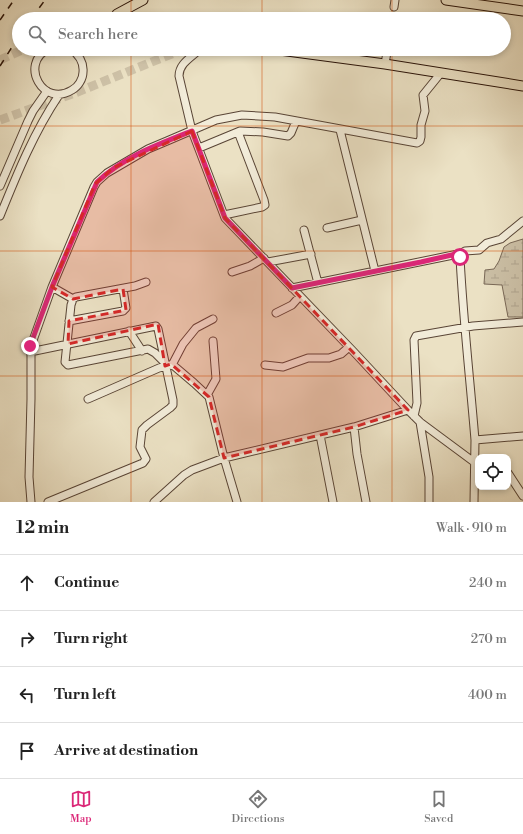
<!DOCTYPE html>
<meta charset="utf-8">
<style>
body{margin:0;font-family:"Libre Bodoni",serif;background:#f6f6f6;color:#222}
.controls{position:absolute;right:12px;bottom:12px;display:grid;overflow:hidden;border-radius:8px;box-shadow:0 2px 6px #0003}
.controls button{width:36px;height:36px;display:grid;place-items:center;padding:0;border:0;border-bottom:1px solid #e0e0e0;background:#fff;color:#222;font:20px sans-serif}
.stop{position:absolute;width:12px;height:12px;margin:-9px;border:3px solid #db2777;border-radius:50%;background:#fff}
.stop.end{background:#db2777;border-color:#fff;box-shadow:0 1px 4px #0008}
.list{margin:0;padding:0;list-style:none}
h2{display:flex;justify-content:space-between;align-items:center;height:52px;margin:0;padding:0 16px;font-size:17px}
h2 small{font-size:13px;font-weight:400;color:#767676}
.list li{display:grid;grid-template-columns:26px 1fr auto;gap:12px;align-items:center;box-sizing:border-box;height:56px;padding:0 16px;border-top:1px solid #e0e0e0}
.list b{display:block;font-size:15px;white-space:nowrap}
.list em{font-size:13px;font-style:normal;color:#767676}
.icon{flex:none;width:22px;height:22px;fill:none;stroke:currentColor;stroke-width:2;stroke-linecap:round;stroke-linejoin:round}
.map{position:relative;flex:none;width:523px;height:502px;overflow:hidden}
.search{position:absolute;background:#fff;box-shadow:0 2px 6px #0003;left:12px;right:12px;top:12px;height:44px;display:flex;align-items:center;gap:10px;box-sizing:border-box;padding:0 14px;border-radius:22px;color:#767676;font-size:15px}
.sheet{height:276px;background:#fff}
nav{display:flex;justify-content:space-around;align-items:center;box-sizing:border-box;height:56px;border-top:1px solid #e0e0e0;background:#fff;font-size:11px;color:#767676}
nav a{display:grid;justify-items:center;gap:2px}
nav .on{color:#db2777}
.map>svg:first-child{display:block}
.wetland{fill:url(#wetland-marsh);stroke:#796856}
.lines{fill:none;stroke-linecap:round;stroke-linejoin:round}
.minor-tunnel{stroke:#cec2a8;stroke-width:7;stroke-dasharray:7 3.5;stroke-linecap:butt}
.major-tunnel{stroke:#cec2a8;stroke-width:9;stroke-dasharray:9 4.5;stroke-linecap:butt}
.minor-casing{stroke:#594536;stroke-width:9}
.major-casing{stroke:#281107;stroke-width:11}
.minor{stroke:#f2ecd9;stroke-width:7}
.major{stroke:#ebe1c4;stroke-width:9}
.rail{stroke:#281107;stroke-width:1.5;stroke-dasharray:7 7;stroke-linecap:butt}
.route{stroke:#db2777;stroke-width:5}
.marked{fill:#d62828;fill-opacity:0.2;stroke:#d62828;stroke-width:3;stroke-dasharray:8 5;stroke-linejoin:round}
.grid{fill:none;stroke:#d5520c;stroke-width:1;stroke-opacity:0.55}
</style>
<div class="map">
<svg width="523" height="502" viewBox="0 0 523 502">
<defs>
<pattern id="wetland-marsh" width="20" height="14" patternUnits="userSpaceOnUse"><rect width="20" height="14" fill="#cabea4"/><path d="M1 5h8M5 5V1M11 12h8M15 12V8" fill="none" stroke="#aea28c"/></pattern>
</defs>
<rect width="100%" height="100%" fill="#ebe1c4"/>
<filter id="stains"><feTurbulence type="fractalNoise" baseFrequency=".005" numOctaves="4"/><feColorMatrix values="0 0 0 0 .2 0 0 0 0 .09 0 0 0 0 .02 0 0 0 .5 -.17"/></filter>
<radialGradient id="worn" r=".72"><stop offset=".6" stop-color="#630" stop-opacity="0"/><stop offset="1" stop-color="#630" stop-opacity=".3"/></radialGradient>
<path class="wetland" d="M523,239V317H508L502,285L484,284L485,270L494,269L499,261L504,247L510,243Z"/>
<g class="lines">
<path class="minor-tunnel" d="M392,19L394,7"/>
<path class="major-tunnel" d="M105,19L117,14
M0,60L24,49
M0,120L75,93L184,49"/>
<g class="minor-casing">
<path id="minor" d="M394,7L395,0
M48,49C19,64 43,108 72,90C78,87 83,79 83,72C84,62 79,55 71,49
M200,49C192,57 179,63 179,76L192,131L225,218L353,351L408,410L420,422L478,465
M385,64L387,52
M340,130L375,271
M199,148L240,131L263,132L288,136L291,133L296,121
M0,186L28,121L33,111L47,91
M224,215L262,207L265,205L264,200L238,132
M0,216C17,174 34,132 59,95
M327,228L362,220
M304,230L318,283
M459,255L465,251L479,250L487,243L501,239L523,221
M268,262L311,254
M232,272L250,266L264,258
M146,282L135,286L76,297L73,299L71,305L65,362L68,365L148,349L155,353L165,363
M52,287L73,299
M292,288L458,254L460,257C463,318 470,379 475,440L523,436
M276,313L292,305L300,296
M69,321L123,311L126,308L123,289
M129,331L142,351
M30,352L156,326L158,329L173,400V405L170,408L147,425L142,430L140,447L146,459L143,463L48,502
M172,365L183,344L196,328L213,319
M265,365L283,367L308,358H329L341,354L349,347
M207,395L216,379L213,341
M88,399L159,368L170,365L174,366L194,383L209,397L224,458L237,502
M414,416L417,403L414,340L416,336L473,326L523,322
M420,422L429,477V502
M354,427L357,454L366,502
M320,435L333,502
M508,473L523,496
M31,502L29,477L31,399V346L52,287L94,187L97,182L107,173L148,149L167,141L216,120L242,115L275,117L417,143L420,141L421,137V125L425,111L423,95L440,74
M154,502L184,475L192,470L224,458L354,427L408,410
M474,502L475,440"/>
</g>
<g class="major-casing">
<path id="major" d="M446,0L523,11
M117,14L143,0
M272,49L385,64L523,86"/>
</g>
<use href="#minor" class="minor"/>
<use href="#major" class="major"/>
<path class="rail" d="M31,19L45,0
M0,20L14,0
M0,66L19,36"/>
</g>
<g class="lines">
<path class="route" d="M30,346L52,287L97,182C123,157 159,144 192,131L225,218L292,288L421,262L456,254L460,257"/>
</g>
<path class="marked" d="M192,131L225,218L408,410L354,427L224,458L209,397L171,364L165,366L158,324L68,344L69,321L126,310L123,289L73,299L52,287L95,184L113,168Z"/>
<path class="grid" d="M131,0V19M262,0V19M392,0V19M131,49V502M262,49V502M392,49V502M0,126H523M0,251H523M0,376H523"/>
<rect width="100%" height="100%" filter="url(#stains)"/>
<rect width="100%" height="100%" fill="url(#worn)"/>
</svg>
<div class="controls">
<button><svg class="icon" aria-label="locate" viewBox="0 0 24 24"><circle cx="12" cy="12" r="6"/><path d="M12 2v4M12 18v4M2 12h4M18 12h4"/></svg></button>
</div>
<div class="stop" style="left:460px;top:257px"></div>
<div class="stop end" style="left:30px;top:346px"></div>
<div class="search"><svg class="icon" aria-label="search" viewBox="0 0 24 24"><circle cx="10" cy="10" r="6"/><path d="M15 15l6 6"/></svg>Search here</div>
</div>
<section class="sheet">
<h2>12 min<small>Walk · 910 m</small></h2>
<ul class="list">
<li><svg class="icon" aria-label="ahead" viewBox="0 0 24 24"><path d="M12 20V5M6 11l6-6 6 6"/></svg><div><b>Continue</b></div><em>240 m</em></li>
<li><svg class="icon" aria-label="right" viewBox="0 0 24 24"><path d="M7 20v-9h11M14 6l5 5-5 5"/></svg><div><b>Turn right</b></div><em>270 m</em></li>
<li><svg class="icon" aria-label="left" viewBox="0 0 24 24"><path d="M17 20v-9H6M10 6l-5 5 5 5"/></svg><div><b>Turn left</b></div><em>400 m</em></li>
<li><svg class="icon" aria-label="arrive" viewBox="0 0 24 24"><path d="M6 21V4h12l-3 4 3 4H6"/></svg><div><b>Arrive at destination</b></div></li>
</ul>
</section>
<nav>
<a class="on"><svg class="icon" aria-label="map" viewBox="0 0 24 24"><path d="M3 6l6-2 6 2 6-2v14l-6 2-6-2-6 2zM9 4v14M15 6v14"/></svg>Map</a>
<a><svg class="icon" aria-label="directions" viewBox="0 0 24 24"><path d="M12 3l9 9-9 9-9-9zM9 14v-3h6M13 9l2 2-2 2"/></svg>Directions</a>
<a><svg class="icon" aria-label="saved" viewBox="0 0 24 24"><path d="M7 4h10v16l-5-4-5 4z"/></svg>Saved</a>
</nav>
